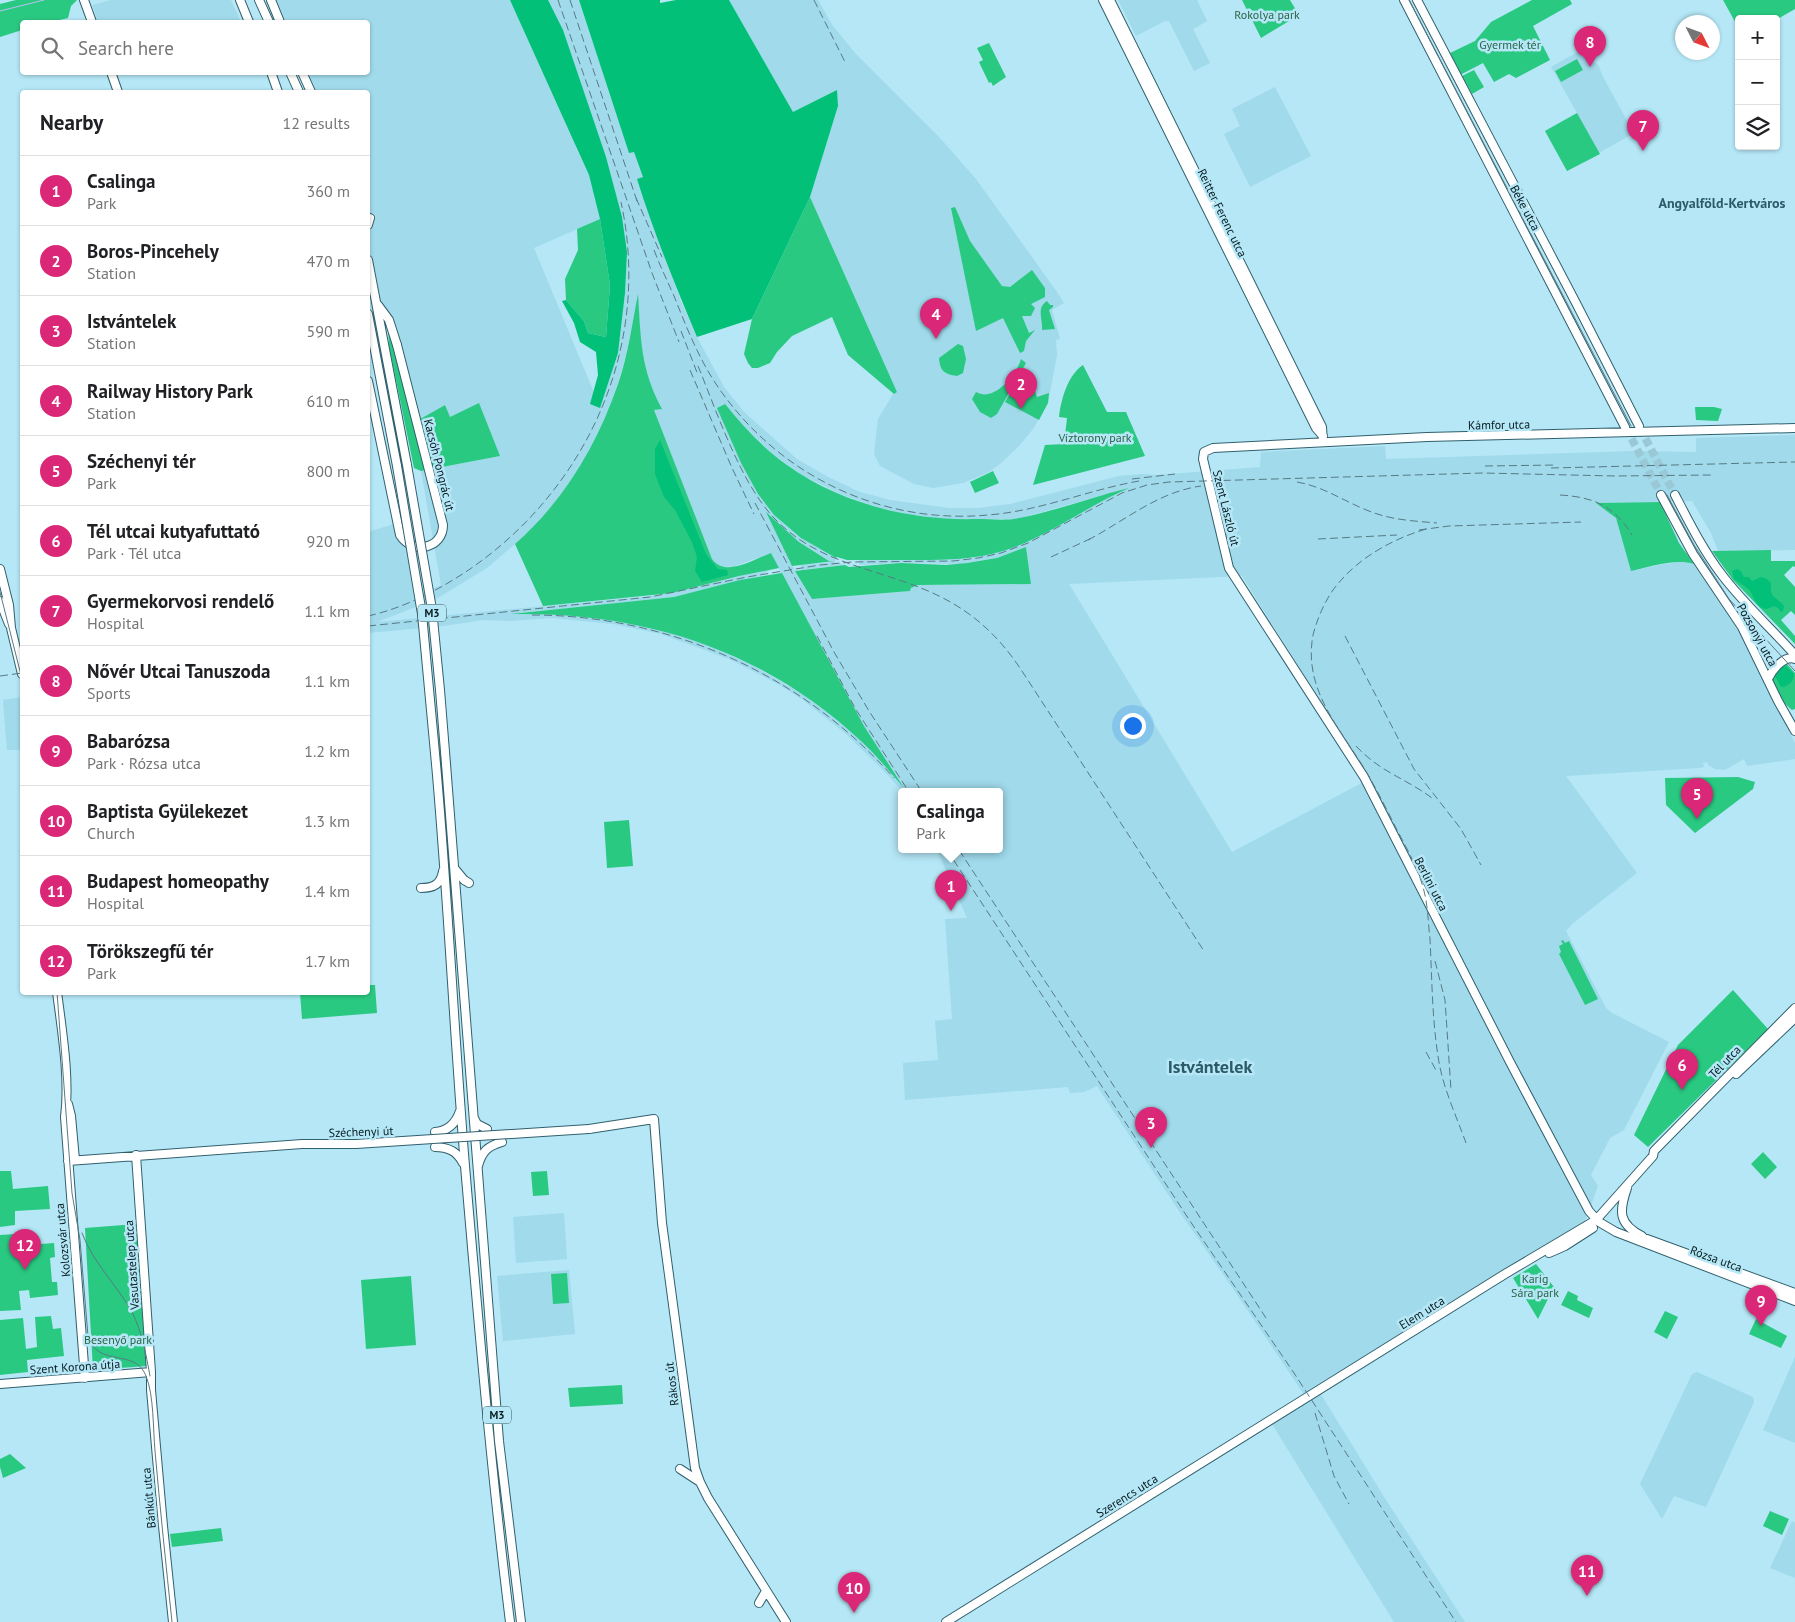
<!DOCTYPE html>
<meta charset="utf-8">
<style>
body{margin:0;font-family:"PT Sans",sans-serif;background:#f6f6f6;color:#202124}
.controls{position:absolute;right:15px;top:15px;display:grid;overflow:hidden;border-radius:5px;box-shadow:0 1px 4px #0004}
.controls button{width:45px;height:45px;display:grid;place-items:center;padding:0;border:0;border-bottom:1px solid #e0e0e0;background:#fff;color:#202124;font:25px sans-serif}
.compass{position:absolute;left:1675px;top:15px;width:45px;height:45px;border-radius:50%;background:#fff;box-shadow:0 1px 4px #0004;rotate:132deg}
.you{position:absolute;left:1132px;top:725px;width:18px;height:18px;margin:-12px;border:4px solid #fff;border-radius:50%;background:#1a73e8;box-shadow:0 0 0 8px #1a73e833}
.badge{display:grid;place-items:center;width:32px;height:32px;border-radius:50%;background:#db2777;color:#fff;font-size:16px;font-weight:700}
.pin{position:absolute;translate:-50% -41px;filter:drop-shadow(0 1px 2px #0008)}
.pin::after{content:'';position:absolute;top:26px;width:18px;height:15px;background:inherit;clip-path:polygon(0 0,100% 0,50% 100%)}
.popup{position:absolute;left:898px;top:788px;width:105px;height:65px;box-sizing:border-box;display:grid;place-content:center;border-radius:5px;background:#fff;filter:drop-shadow(0 1px 4px #0005);font-size:16px;white-space:nowrap;color:#757577}
.popup b{font-size:19px;color:#202124}
.popup::after{content:'';position:absolute;left:50%;top:100%;margin-left:-10px;border:10px solid transparent;border-top-color:#fff}
.list{margin:0;padding:0;list-style:none}
h2{display:flex;justify-content:space-between;align-items:center;height:65px;margin:0;padding:0 20px;font-size:21px}
h2 small{font-size:16px;font-weight:400;color:#757577}
.list li{display:grid;grid-template-columns:32px 1fr auto;gap:15px;align-items:center;box-sizing:border-box;height:70px;padding:0 20px;border-top:1px solid #e0e0e0}
.list b{display:block;font-size:19px;white-space:nowrap}
.list p{margin:0;font-size:16px;white-space:nowrap;color:#757577}
.list em{font-size:16px;font-style:normal;color:#757577}
.icon{flex:none;width:28px;height:28px;fill:none;stroke:currentColor;stroke-width:2;stroke-linecap:round;stroke-linejoin:round}
.map{position:relative;flex:none;width:1795px;height:1622px;overflow:hidden}
.search{position:absolute;background:#fff;box-shadow:0 1px 4px #0004;left:20px;top:20px;width:350px;height:55px;display:flex;align-items:center;gap:12px;box-sizing:border-box;padding:0 18px;border-radius:5px;color:#757577;font-size:19px}
.panel{position:absolute;background:#fff;box-shadow:0 1px 4px #0004;left:20px;top:90px;width:350px;height:905px;border-radius:5px}
.map>svg:first-child{display:block}
.built{fill:#a0daeb;fill-rule:evenodd}
.green{fill:#2ac982}
.forest{fill:#02c078}
.lines{fill:none;stroke-linecap:round;stroke-linejoin:round}
.stream{stroke:#b8c0ef;stroke-width:1}
.secondary-tunnel{stroke:#9bc8d6;stroke-width:8;stroke-dasharray:8 4;stroke-linecap:butt}
.secondary-casing{stroke:#31606d;stroke-width:10}
.primary-casing{stroke:#31606d;stroke-width:10}
.secondary{stroke:#fff;stroke-width:8}
.primary{stroke:#fff;stroke-width:8}
.tram{stroke:#587a84;stroke-width:1}
.rail{stroke:#587a84;stroke-width:1;stroke-dasharray:8 4;stroke-linecap:butt}
.secondary-bridge-casing{stroke:#31606d;stroke-width:10;stroke-linecap:butt}
.primary-bridge-casing{stroke:#31606d;stroke-width:10;stroke-linecap:butt}
.secondary-bridge{stroke:#fff;stroke-width:8}
.primary-bridge{stroke:#fff;stroke-width:8}
.labels{text-anchor:middle;stroke-width:5;stroke-linejoin:round;paint-order:stroke}
.shield{fill:#b5e7f6;stroke:#3b5860;stroke-width:1}
.shield-label{font-size:11px;font-weight:bold;fill:#071b20}
.park-label{font-size:12px;fill:#2b6446;stroke:#b5e7f6}
.street-label{font-size:12px;fill:#071b20;stroke:#b5e7f6}
.neighbourhood-label{font-size:14px;font-weight:bold;fill:#2c5a67;stroke:#b5e7f6}
.district-label{font-size:18px;font-weight:bold;fill:#2c5a67;stroke:#b5e7f6}
</style>
<div class="map">
<svg width="1795" height="1622" viewBox="0 0 1795 1622">
<rect width="100%" height="100%" fill="#b5e7f6"/>
<path class="built" d="M111,0H231L241,22H98L92,5Z
M276,0H579L629,153L634,151L643,177L637,179L681,301L697,337L724,387L745,413L797,459L828,477L860,492L890,500L949,508H978L1010,504L1119,476L1142,474L1157,475L1260,467L1261,452L1385,446L1386,459L1634,451L1696,452V438L1795,435V550L1718,551L1711,533L1692,501L1597,503L1616,518L1631,571L1664,564L1687,561L1694,564L1743,638L1795,743V759L1747,766L1744,759L1725,770L1715,769L1708,765L1707,762L1703,763L1704,767L1699,768L1566,776L1637,873L1572,924L1566,931L1606,1008L1612,1013L1669,1042L1624,1130L1610,1138L1591,1175L1598,1186L1584,1225L1317,1388L1386,1500L1465,1622H1394L1272,1424L1309,1402L1234,1290L1181,1214L1097,1086L1084,1092L1070,1093L1068,1087L905,1100L903,1063L938,1060L935,1021L952,1019L945,919L967,918L937,850H1000V792H903L883,770L846,734L803,700L778,684L729,659L661,634L613,624L552,618L511,621L483,620L444,626L368,633V532L404,521L416,596L441,585L421,471L500,456L449,417L445,405L414,423L383,314L368,251V92H316L307,73L368,72V22H286ZM575,145L622,217L627,251L625,293L618,353L600,407L534,248L600,219L589,175ZM638,297L643,383L712,559L720,566L733,567L771,553L803,614L864,726L902,785L863,742L820,707L806,696L750,664L712,647L688,638L638,624L583,615L552,613H519L674,597L760,576L770,570L739,576L672,593L650,596L377,622L436,599L487,568L529,532L564,493L587,455L608,411L618,383L626,355ZM724,404L745,427L774,455L805,477L843,495L867,504L900,513L944,519H1017L1125,489L1031,539L1004,550L973,558L958,559L859,560V565L901,563L959,564L997,558L1026,547L1031,584L918,585L911,588L910,591L812,599L795,571L767,514L799,542L831,562L801,565V570L845,565L835,562L836,558L801,538L774,515L758,494L741,463L718,408ZM1242,576L1369,779L1232,852L1069,584Z
M729,0H818L833,26L856,54L940,138L976,179L1057,292L1064,303L1052,310L1060,339L1056,340L1057,355L1048,403L1033,429L1020,445L1000,464L987,473L963,483L933,488L914,484L880,466L874,454L878,419L893,394L897,392L810,197L838,106L837,91L793,112Z
M1118,0H1197L1207,21L1193,29L1210,63L1194,71L1169,21H1165L1136,36Z
M1583,49L1591,64L1595,62L1598,65L1603,77L1634,133L1567,171L1545,131L1577,113L1551,67Z
M1275,87L1311,156L1250,187L1224,134L1240,126L1232,109Z
M22,697V750H7L3,700Z
M564,1213L567,1259L516,1263L513,1217Z
M569,1270L575,1334L503,1341L497,1276Z
M1795,1357V1443L1763,1430Z
M1697,1372L1753,1397L1754,1402L1706,1507L1674,1496L1662,1519L1640,1484L1692,1374Z
M1792,1521L1795,1523V1578L1770,1568Z"/>
<path class="green" d="M16,0H77L71,6L68,18L51,22H22V30L0,37V4Z
M1242,0H1290L1299,15L1261,38Z
M1532,0H1570L1572,4L1533,26L1550,60L1516,78L1509,74L1494,82L1483,63L1460,75L1450,53L1475,41L1491,22Z
M1723,0H1795V9L1776,20V19H1739V29Z
M989,43L1006,77L993,86L991,82L989,83L979,62L983,60L977,48Z
M1577,59L1583,70L1561,82L1555,71Z
M1474,70L1484,87L1472,94L1462,76Z
M1577,113L1600,154L1567,171L1545,131Z
M810,197L897,392L894,394L848,355L832,317L792,336L777,352L770,363L758,368H752L748,363L744,354L752,319Z
M955,207L970,241L1002,286L1010,287L1032,270L1045,288V297L1031,304L1035,308L1031,316H1022L1029,333L1035,330L1026,341L1024,351L1020,353L1003,318L976,331L951,208Z
M600,219L610,285L606,337L588,333L584,321L566,300L565,279L578,250L577,229Z
M638,294C641,339 640,368 662,409L654,410L712,559C726,578 754,559 771,553L779,568L739,576L672,593L543,606L515,544C564,501 597,445 618,384C628,355 632,324 638,294Z
M1047,301L1050,305H1053V307L1049,310L1055,329L1042,330C1043,319 1036,308 1047,301Z
M388,324L415,422L445,405L450,417L479,403L500,456L421,471L414,468L389,346Z
M958,344L963,346L966,359L963,373L957,376C944,374 940,371 939,358Z
M1021,359L1026,363L997,414L991,418L980,412L972,399L976,392C994,403 1017,374 1021,359Z
M1083,365L1107,412H1126L1145,456L1033,485L1045,445L1064,444L1067,418L1059,417C1061,399 1068,375 1083,365Z
M1023,371L1030,376L1037,397L1049,393L1048,403L1039,420L1005,402Z
M725,404C743,426 763,448 787,465C841,504 912,521 977,519C991,519 1006,521 1019,518C1056,511 1092,497 1129,488C1087,506 1046,538 1003,551C970,561 935,560 901,560C883,560 865,560 847,560L837,557L836,558L801,538L774,515L758,494L741,463L717,408Z
M1695,407H1714L1722,409L1718,421L1696,420Z
M993,471L999,483L975,493L970,482Z
M1660,502L1679,543L1694,564C1675,558 1650,567 1631,571L1616,518L1596,503Z
M766,512L799,542L829,561H834L792,566Z
M1026,547L1031,584L918,585L911,588L910,591L812,599L795,571L845,565L849,567L901,563L946,565L967,563L997,558Z
M1771,550V561H1795V567L1793,566L1784,575L1795,587V615L1791,611L1781,620L1795,636V644L1733,580L1712,551Z
M782,573L864,726L904,788C890,772 876,755 861,741C762,649 644,612 511,614L674,597L740,580Z
M1785,662L1795,673V709L1792,710C1785,705 1771,688 1772,679C1772,673 1781,666 1785,662Z
M1738,777L1755,782L1753,789L1695,833L1666,805L1665,778Z
M629,820L633,866L607,868L604,822Z
M1563,940L1565,943L1569,941L1598,999L1585,1005L1559,954L1561,952L1559,946L1563,944L1561,941Z
M368,985H375L377,1013L302,1019L300,993L368,992Z
M1733,990L1768,1029L1648,1147L1634,1135L1678,1045Z
M1763,1152L1777,1167L1765,1179L1751,1164Z
M0,1171H11L13,1189L48,1186L50,1209L15,1211V1225L0,1227Z
M547,1171L549,1195L533,1196L531,1172Z
M136,1224L147,1366L93,1370L85,1228Z
M15,1234L16,1253L27,1252V1245L54,1243L55,1257L50,1258L52,1282H57L58,1295L30,1298L29,1290L19,1291L21,1310L0,1311V1235Z
M1536,1264L1554,1287L1538,1319L1513,1278Z
M567,1273L569,1303L553,1304L551,1274Z
M411,1276L416,1345L366,1349L361,1280Z
M1568,1291L1578,1296L1577,1300L1593,1308L1589,1318L1561,1305Z
M1665,1311L1678,1317L1667,1339L1654,1332Z
M51,1316L53,1329L61,1328L64,1356L27,1360L28,1372L0,1375V1320L23,1318L26,1349L37,1347L35,1317Z
M1756,1319L1787,1336L1781,1348L1749,1334Z
M622,1385L623,1404L570,1407L568,1388Z
M10,1454L26,1468L3,1478L0,1467V1459Z
M1770,1511L1789,1519L1782,1535L1763,1526Z
M221,1528L223,1541L172,1547L170,1534Z"/>
<path class="forest" d="M510,0H548L563,30L606,157L622,217L627,252L625,293L618,353L600,408L590,404L598,375L596,352L580,342L574,323L562,301L566,300L584,321L588,333L606,337L610,285L600,219L589,175Z
M579,0H660V3L676,0H729L793,112L837,90L838,106L810,197L752,319L697,337C675,285 654,233 637,179L643,177L634,152L629,153Z
M660,440L706,554L718,569L727,570L728,575L702,582L695,571L697,557L692,542L675,510L664,497L655,474V449Z
M1737,569L1741,571L1744,577H1749L1752,581L1761,577L1767,579L1771,583C1770,599 1775,595 1784,606L1783,611L1781,612L1778,608L1774,606L1767,609C1754,608 1755,596 1748,589C1744,585 1738,582 1734,579L1732,571Z
M1786,666L1794,674C1794,681 1788,687 1781,687L1775,676L1782,667Z"/>
<g class="lines">
<path class="stream" d="M0,11L44,0"/>
<path class="secondary-tunnel" d="M1626,428L1661,495
M1640,428L1675,495"/>
<g class="secondary-casing">
<path id="secondary" d="M84,0L92,22
M240,0L249,22
M1103,0L1316,428L1323,436
M1110,0L1322,427L1323,442
M1404,0L1625,427
M1417,0L1576,303L1639,426
M111,72L118,92
M271,72L278,92
M368,381L400,535C412,555 443,549 443,525L397,345
M1795,428L1427,437L1213,448L1204,452L1203,459L1229,568L1364,777L1511,1064L1589,1211L1599,1222L1616,1232L1795,1301
M1661,495L1693,554L1742,627L1778,701L1795,731
M1675,495C1689,522 1703,550 1722,575C1744,604 1771,628 1795,655
M0,569L9,605L11,628L22,674
M0,601L9,624
M1768,679C1772,670 1784,655 1795,659
M57,992C62,1031 70,1079 65,1117L85,1378
M1736,1074L1795,1018
M68,1104L71,1116L75,1160
M589,1129L654,1119L662,1223L695,1468L700,1482L708,1498L786,1622
M136,1155L151,1372V1390L163,1526L173,1622
M68,1161L302,1144H356
M1627,1188C1619,1211 1618,1224 1642,1236
M1634,1237L1647,1239L1795,1293
M1549,1253L1565,1246L1593,1228
M0,1384L151,1372
M680,1469L700,1482
M759,1603L766,1591
M946,1622L1505,1274L1596,1220L1653,1156L1654,1151L1795,1008"/>
</g>
<g class="primary-casing">
<path id="primary" d="M259,0L269,22
M271,0L280,22
M290,72L299,92
M302,72L311,92
M368,225L370,218
M368,260L407,465
M378,305L389,320L397,345
M368,314L397,466
M436,764C448,898 454,1032 465,1166C478,1318 491,1470 510,1622
M446,764L499,1441L521,1622
M455,869L464,880L469,883
M421,888C434,888 441,884 443,871
M474,1118L477,1124L487,1129
M435,1132C448,1131 456,1123 460,1111
M435,1147C448,1147 457,1151 463,1163
M478,1166C482,1151 488,1146 502,1142"/>
</g>
<use href="#secondary" class="secondary"/>
<use href="#primary" class="primary"/>
<path class="tram" d="M1409,0L1631,426
M1667,495L1694,545L1729,599L1795,671
M0,592L22,679
M57,992L72,1193L80,1240L88,1336C98,1369 135,1347 146,1376C154,1395 153,1430 155,1451C160,1508 166,1565 172,1622
M82,1233C93,1263 117,1285 132,1312C142,1332 146,1354 150,1376"/>
<path class="rail" d="M558,0L652,273L679,342
M570,0L638,204
M814,0L845,62
M636,198L662,257
M654,250C660,266 667,280 674,296C686,326 698,357 716,384C776,474 880,525 988,515C1040,511 1088,490 1139,481
M681,331L698,375
M698,366C717,412 740,482 774,518C821,567 882,568 939,596C974,613 999,637 1020,668L1204,951
M690,370L732,468L754,514
M1485,466L1557,465
M1551,468L1795,462
M1132,479L1175,474
M1297,482C1325,487 1343,501 1369,511C1391,520 1414,521 1437,523
M1560,495C1594,497 1614,506 1632,535
M755,503L834,652L869,711L922,792
M1426,529C1390,540 1356,559 1333,590C1324,603 1317,619 1313,635C1303,688 1338,726 1364,768C1376,788 1386,808 1396,828C1406,847 1417,866 1423,887C1428,904 1428,922 1430,939C1432,978 1432,1018 1438,1056C1442,1086 1456,1115 1466,1143
M1419,530L1449,526L1581,522
M1318,539L1397,535
M1088,540C1126,520 1158,492 1201,486
M1051,557L1094,537
M532,615C670,615 803,675 894,778
M368,616C404,608 439,590 470,569C589,487 652,344 621,202
M368,626L650,597L747,577L820,565L852,562L953,561L978,558L1001,553L1028,543L1122,493L1147,485L1169,482L1483,473L1615,476L1711,475
M817,636L855,708L909,792
M1345,636L1414,769L1461,829L1481,865
M0,676L22,673
M1356,746C1380,772 1405,778 1432,798
M947,850L1190,1221L1294,1373L1456,1622
M959,850L1266,1318
M1435,961L1445,1000L1451,1090
M1426,1052L1437,1072
M1315,1413L1334,1476L1349,1504"/>
<g class="secondary-bridge-casing">
<path id="secondary-bridge" d="M356,1144L589,1129"/>
</g>
<g class="primary-bridge-casing">
<path id="primary-bridge" d="M407,465L432,609L440,690L446,764
M397,466L422,614L436,764"/>
</g>
<use href="#secondary-bridge" class="secondary-bridge"/>
<use href="#primary-bridge" class="primary-bridge"/>
</g>
<g class="labels">
<g class="shield">
<rect x="418" y="604.5" width="28" height="17" rx="4"/>
<rect x="483" y="1406.5" width="28" height="17" rx="4"/>
</g>
<g class="shield-label">
<text x="432" y="617">M3</text>
<text x="497" y="1419">M3</text>
</g>
<g class="park-label">
<text x="1267" y="19">Rokolya park</text>
<text x="1510" y="49">Gyermek tér</text>
<text x="1095" y="442">Víztorony park</text>
<text x="1535" y="1283">Karig<tspan x="1535" dy="14">Sára park</tspan></text>
<text x="118" y="1344">Besenyő park</text>
</g>
<g class="street-label">
<text transform="translate(1525 208) rotate(62)" y="4">Béke utca</text>
<text transform="translate(1222 213) rotate(64)" y="4">Reitter Ferenc utca</text>
<text transform="translate(1499 425) rotate(-1)" y="4">Kámfor utca</text>
<text transform="translate(439 465) rotate(76)" y="4">Kacsóh Pongrác út</text>
<text transform="translate(1226 508) rotate(76)" y="4">Szent László út</text>
<text transform="translate(1757 635) rotate(61)" y="4">Pozsonyi utca</text>
<text transform="translate(1431 884) rotate(63)" y="4">Berlini utca</text>
<text transform="translate(1725 1062) rotate(-46)" y="4">Tél utca</text>
<text transform="translate(361 1132) rotate(-2)" y="4">Széchenyi út</text>
<text transform="translate(63 1240) rotate(-95)" y="4">Kolozsvár utca</text>
<text transform="translate(1716 1259) rotate(20)" y="4">Rózsa utca</text>
<text transform="translate(132 1265) rotate(-94)" y="4">Vasutastelep utca</text>
<text transform="translate(1422 1313) rotate(-32)" y="4">Elem utca</text>
<text transform="translate(75 1367) rotate(-4)" y="4">Szent Korona útja</text>
<text transform="translate(672 1384) rotate(-97)" y="4">Rákos út</text>
<text transform="translate(1127 1496) rotate(-32)" y="4">Szerencs utca</text>
<text transform="translate(149 1498) rotate(-95)" y="4">Bánkút utca</text>
</g>
<g class="neighbourhood-label">
<text x="1722" y="208">Angyalföld-Kertváros</text>
</g>
<g class="district-label">
<text x="1210" y="1073">Istvántelek</text>
</g>
</g>
</svg>
<div class="controls">
<button>+</button>
<button>−</button>
<button><svg class="icon" aria-label="layers" viewBox="0 0 24 24"><path d="M12 4l9 5-9 5-9-5zM3 14l9 5 9-5"/></svg></button>
</div>
<svg class="compass" viewBox="-18 -18 36 36"><path d="M0-13l5 13h-10z" fill="#e53935"/><path d="M0 13l5-13h-10z" fill="#757577"/></svg>
<div class="you"></div>
<div class="pin badge" style="left:951px;top:911px">1</div>
<div class="popup"><b>Csalinga</b>Park</div>
<div class="pin badge" style="left:1021px;top:409px">2</div>
<div class="pin badge" style="left:1151px;top:1148px">3</div>
<div class="pin badge" style="left:936px;top:339px">4</div>
<div class="pin badge" style="left:1697px;top:819px">5</div>
<div class="pin badge" style="left:1682px;top:1090px">6</div>
<div class="pin badge" style="left:1643px;top:151px">7</div>
<div class="pin badge" style="left:1590px;top:67px">8</div>
<div class="pin badge" style="left:1761px;top:1326px">9</div>
<div class="pin badge" style="left:854px;top:1613px">10</div>
<div class="pin badge" style="left:1587px;top:1596px">11</div>
<div class="pin badge" style="left:25px;top:1270px">12</div>
<div class="search"><svg class="icon" aria-label="search" viewBox="0 0 24 24"><circle cx="10" cy="10" r="6"/><path d="M15 15l6 6"/></svg>Search here</div>
<section class="panel">
<h2>Nearby<small>12 results</small></h2>
<ul class="list">
<li><span class="badge">1</span><div><b>Csalinga</b><p>Park</p></div><em>360 m</em></li>
<li><span class="badge">2</span><div><b>Boros-Pincehely</b><p>Station</p></div><em>470 m</em></li>
<li><span class="badge">3</span><div><b>Istvántelek</b><p>Station</p></div><em>590 m</em></li>
<li><span class="badge">4</span><div><b>Railway History Park</b><p>Station</p></div><em>610 m</em></li>
<li><span class="badge">5</span><div><b>Széchenyi tér</b><p>Park</p></div><em>800 m</em></li>
<li><span class="badge">6</span><div><b>Tél utcai kutyafuttató</b><p>Park · Tél utca</p></div><em>920 m</em></li>
<li><span class="badge">7</span><div><b>Gyermekorvosi rendelő</b><p>Hospital</p></div><em>1.1 km</em></li>
<li><span class="badge">8</span><div><b>Nővér Utcai Tanuszoda</b><p>Sports</p></div><em>1.1 km</em></li>
<li><span class="badge">9</span><div><b>Babarózsa</b><p>Park · Rózsa utca</p></div><em>1.2 km</em></li>
<li><span class="badge">10</span><div><b>Baptista Gyülekezet</b><p>Church</p></div><em>1.3 km</em></li>
<li><span class="badge">11</span><div><b>Budapest homeopathy</b><p>Hospital</p></div><em>1.4 km</em></li>
<li><span class="badge">12</span><div><b>Törökszegfű tér</b><p>Park</p></div><em>1.7 km</em></li>
</ul>
</section>
</div>
